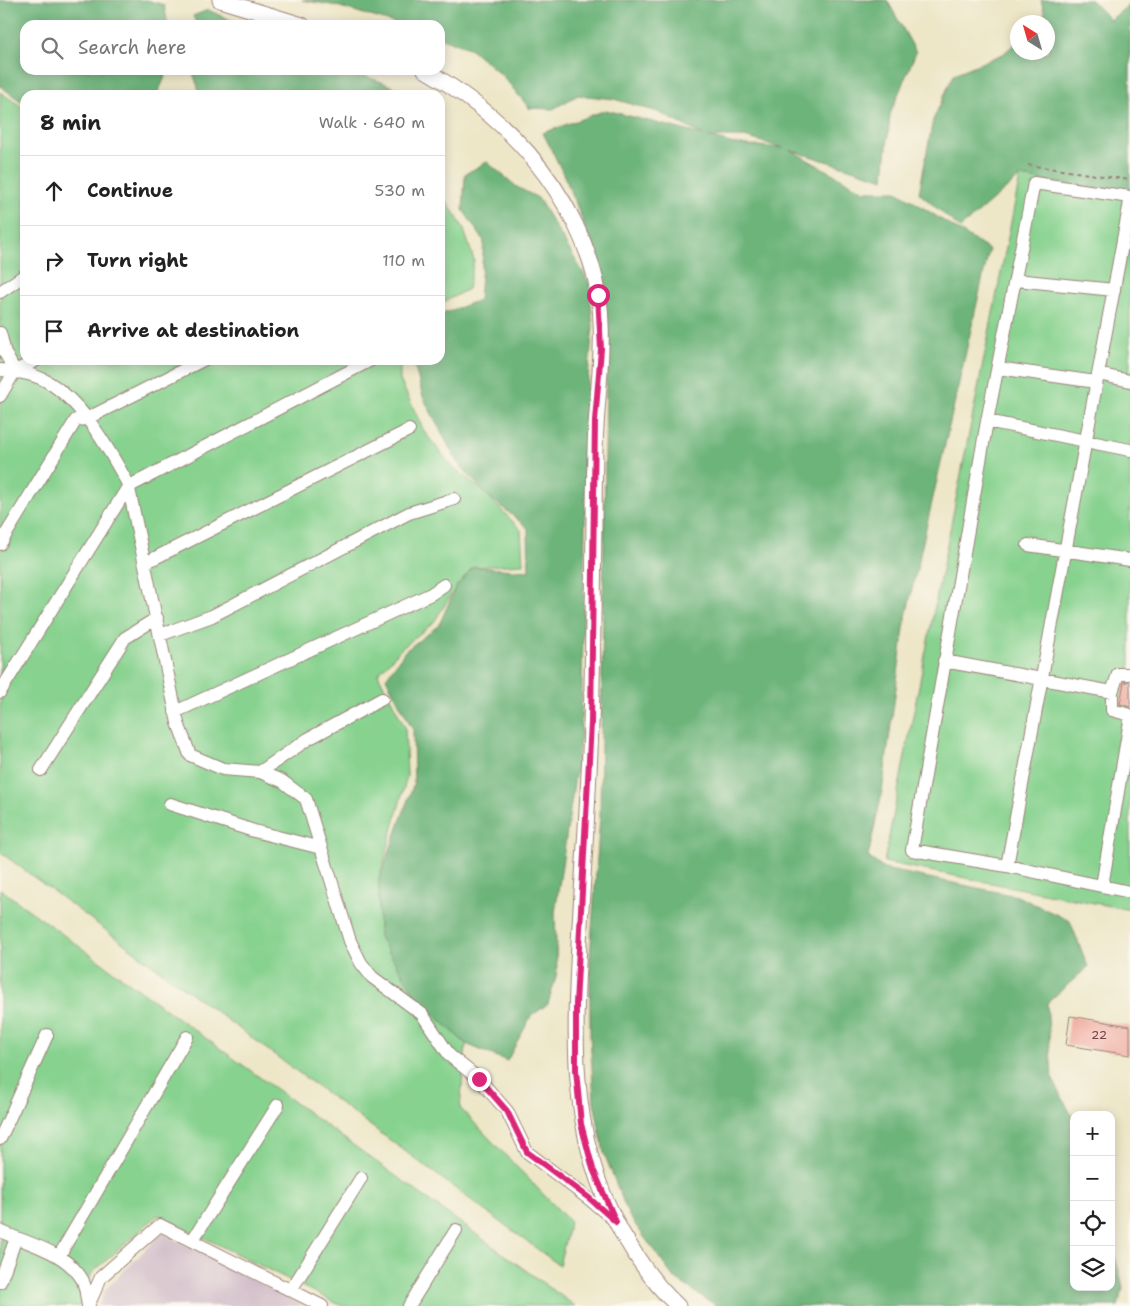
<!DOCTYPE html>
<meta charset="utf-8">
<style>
body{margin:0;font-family:"Shantell Sans",sans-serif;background:#f6f6f6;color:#222}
.controls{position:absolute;right:15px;bottom:15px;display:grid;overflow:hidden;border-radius:10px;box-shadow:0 2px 12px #0003}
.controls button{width:45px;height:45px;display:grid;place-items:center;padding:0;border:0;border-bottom:1px solid #e0e0e0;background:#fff;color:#222;font:25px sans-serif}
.compass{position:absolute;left:1010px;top:15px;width:45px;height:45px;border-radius:50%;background:#fff;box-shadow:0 2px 12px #0003;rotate:323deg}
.stop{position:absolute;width:15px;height:15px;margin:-11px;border:4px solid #db2777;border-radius:50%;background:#fff}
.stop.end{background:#db2777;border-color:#fff;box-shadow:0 1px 5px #0008}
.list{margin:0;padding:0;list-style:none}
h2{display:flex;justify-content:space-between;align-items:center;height:65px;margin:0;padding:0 20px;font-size:21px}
h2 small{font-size:16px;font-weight:400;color:#767676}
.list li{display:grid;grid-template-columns:32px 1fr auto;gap:15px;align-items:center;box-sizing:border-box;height:70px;padding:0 20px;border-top:1px solid #e0e0e0}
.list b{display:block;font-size:19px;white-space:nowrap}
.list em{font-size:16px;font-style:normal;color:#767676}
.icon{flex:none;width:28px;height:28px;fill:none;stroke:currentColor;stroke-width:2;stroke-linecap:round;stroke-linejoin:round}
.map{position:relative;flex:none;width:1130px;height:1306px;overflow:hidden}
.search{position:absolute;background:#fff;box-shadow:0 2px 12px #0003;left:20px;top:20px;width:425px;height:55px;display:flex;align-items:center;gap:12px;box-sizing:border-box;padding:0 18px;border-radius:15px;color:#767676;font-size:19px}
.panel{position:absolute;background:#fff;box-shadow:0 2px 12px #0003;left:20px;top:90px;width:425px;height:275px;border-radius:15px}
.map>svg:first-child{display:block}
.industrial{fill:#d1bdc9}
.green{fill:#87d28f;stroke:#68785d}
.forest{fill:#6db47a;stroke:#5c6a52;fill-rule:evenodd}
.building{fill:#f0a89e}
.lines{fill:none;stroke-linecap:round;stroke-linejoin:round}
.minor-casing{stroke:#9c8279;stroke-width:14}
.major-casing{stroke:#9c8279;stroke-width:17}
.path{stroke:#9c8279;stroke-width:2;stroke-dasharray:4 4;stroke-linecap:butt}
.minor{stroke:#fff;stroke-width:12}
.major{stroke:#fff;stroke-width:15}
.route{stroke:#db2777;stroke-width:6}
.labels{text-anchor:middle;stroke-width:5;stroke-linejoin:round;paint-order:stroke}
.number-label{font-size:12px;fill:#744148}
</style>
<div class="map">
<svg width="1130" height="1306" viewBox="0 0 1130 1306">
<rect width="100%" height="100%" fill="#fbf7ec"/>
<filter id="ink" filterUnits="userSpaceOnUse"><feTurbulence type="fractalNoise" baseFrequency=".02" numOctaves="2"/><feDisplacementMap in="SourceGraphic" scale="10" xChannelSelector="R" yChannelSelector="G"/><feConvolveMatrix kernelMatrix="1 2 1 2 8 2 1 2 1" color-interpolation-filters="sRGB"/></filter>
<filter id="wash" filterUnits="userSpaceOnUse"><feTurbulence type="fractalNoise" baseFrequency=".0096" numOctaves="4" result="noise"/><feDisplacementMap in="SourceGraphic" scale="20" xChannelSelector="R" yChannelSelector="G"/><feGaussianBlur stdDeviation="1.12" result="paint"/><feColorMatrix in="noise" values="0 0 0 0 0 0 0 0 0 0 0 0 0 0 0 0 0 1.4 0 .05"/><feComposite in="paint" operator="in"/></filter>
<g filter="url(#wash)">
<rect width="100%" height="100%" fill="#ede6c7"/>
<path class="industrial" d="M162,1233L304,1306H99L105,1290Z"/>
<path class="green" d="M0,92L25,109V360H400V380L425,433L451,465L486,494L521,530L523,564L473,567L456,587L434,622L401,649L378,674L405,727L407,776L379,880V937L419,1000L466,1044L460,1108L570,1222L559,1265L0,852Z
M1020,177L1130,193V910L884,862Z
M440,191L463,227L474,260L468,289L440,304Z
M0,889L575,1306H342L158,1215L92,1273L80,1306H0Z"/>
<path class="forest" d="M0,0H147L164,5L168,25H25V70H168L157,95H25V104L0,86Z
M302,0H887L916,52L890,114L884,179L790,150L864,191H897L989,250L905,621L882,792L868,857L884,869L1017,896L1070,921L1088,967L1047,1003L1052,1078L1074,1120V1287H1111V1240L1123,1288L1118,1306H717L674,1278L629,1216L604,1153L594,1102L590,1035V957L600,816L607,319C598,252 574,192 543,133L606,110L703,135L658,112L614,99L578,95L553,109L529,108L503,76L471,49L440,37V25H401L337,6ZM709,137H745L783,148L734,144Z
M1041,0H1091L1110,20L1130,4V193L1020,177L960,228L919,193L933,120L954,74L1003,54L1017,42L1018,52H1048V22H1041L1046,19Z
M208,10L242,25H197L193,16Z
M192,70H346L382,82L410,95H198V87Z
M487,162L517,187L538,198L589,282L593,327L588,377L581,735L555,913L557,973L548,1004L531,1016L507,1061L466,1044L419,1000L379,937V880L414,783L413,730L386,678L405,651L439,625L456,587L473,567L529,571L528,528L486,494L457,462L423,397L413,360H440V315L479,300L484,241L463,210L465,174Z"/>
<g id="blocks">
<path class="building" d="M1124,682H1130V707L1120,704Z
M1070,1016L1130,1026V1055L1066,1045Z"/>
</g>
</g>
<g filter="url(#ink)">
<use href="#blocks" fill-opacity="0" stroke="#9c8279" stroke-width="1"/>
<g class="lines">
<g class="minor-casing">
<path id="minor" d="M1130,197L1034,183L987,421L912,850L1007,866L1130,892
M1016,280L1114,290
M0,292L25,275
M0,333L5,353L15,371
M998,368L1096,382
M0,370C15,371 35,374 48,382C84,404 108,448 128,484L178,723L190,755L223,769L260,772L282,781L306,799L350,941L361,963L372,977L422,1014L450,1056L479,1079L507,1111L527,1152L589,1199L614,1220
M1098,374L1130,381
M0,396L15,371L37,360
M987,421L1130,450
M0,544L76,420L86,419L203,360
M1028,545L1130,560
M145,563L409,430
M160,635L212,616L409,513L454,499
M944,661L1112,692L1118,674H1130
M0,692L128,487L371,360
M1112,692V710L1130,715
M175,712L431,594L444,585
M41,770L125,638L157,618
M260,772L308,739L382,699
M170,804L254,831L321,848
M1007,866L1130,202
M1102,886L1130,721
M0,1139L47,1035
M0,1231C28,1244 65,1251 82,1279C86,1286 86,1297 88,1305
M192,1241L278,1105
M59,1256L187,1037
M0,1282L16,1238
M291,1290L361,1178
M88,1306L101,1277L160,1225L322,1306
M409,1306L456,1230"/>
</g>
<g class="major-casing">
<path id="major" d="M220,0L302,25
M425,70C503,115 562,176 591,263C611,322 596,389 595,450C593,541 594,633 591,724C589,791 584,858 580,925C574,1038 566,1149 632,1249C645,1270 659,1289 678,1306"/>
</g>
<path class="path" d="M1028,165L1130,180"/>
<use href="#minor" class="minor"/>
<use href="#major" class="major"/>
</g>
</g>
<g class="lines" filter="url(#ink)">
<path class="route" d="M479,1079L507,1111L527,1152L589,1198L616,1222L593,1169L581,1124L576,1070V1004L591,723L595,421L601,349L598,295"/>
</g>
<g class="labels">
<g class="number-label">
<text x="1099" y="1039">22</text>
</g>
</g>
</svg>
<div class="controls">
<button>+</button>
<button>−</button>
<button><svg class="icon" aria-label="locate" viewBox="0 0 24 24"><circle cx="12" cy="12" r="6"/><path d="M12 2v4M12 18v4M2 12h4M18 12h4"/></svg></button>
<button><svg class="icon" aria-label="layers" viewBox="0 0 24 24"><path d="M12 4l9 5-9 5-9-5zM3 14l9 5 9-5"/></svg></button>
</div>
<svg class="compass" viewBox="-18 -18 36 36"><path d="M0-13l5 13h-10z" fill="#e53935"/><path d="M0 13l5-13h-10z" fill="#767676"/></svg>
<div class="stop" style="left:598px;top:295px"></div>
<div class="stop end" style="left:479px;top:1079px"></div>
<div class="search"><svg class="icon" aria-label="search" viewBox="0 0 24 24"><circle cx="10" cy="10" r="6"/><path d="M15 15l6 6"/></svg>Search here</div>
<section class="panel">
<h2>8 min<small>Walk · 640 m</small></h2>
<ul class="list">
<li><svg class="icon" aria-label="ahead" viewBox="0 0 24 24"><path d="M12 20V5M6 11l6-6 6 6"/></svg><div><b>Continue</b></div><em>530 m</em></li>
<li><svg class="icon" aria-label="right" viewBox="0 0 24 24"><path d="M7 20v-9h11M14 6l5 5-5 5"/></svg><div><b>Turn right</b></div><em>110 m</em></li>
<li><svg class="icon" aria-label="arrive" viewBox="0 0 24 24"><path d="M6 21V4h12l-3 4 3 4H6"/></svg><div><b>Arrive at destination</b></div></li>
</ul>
</section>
</div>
